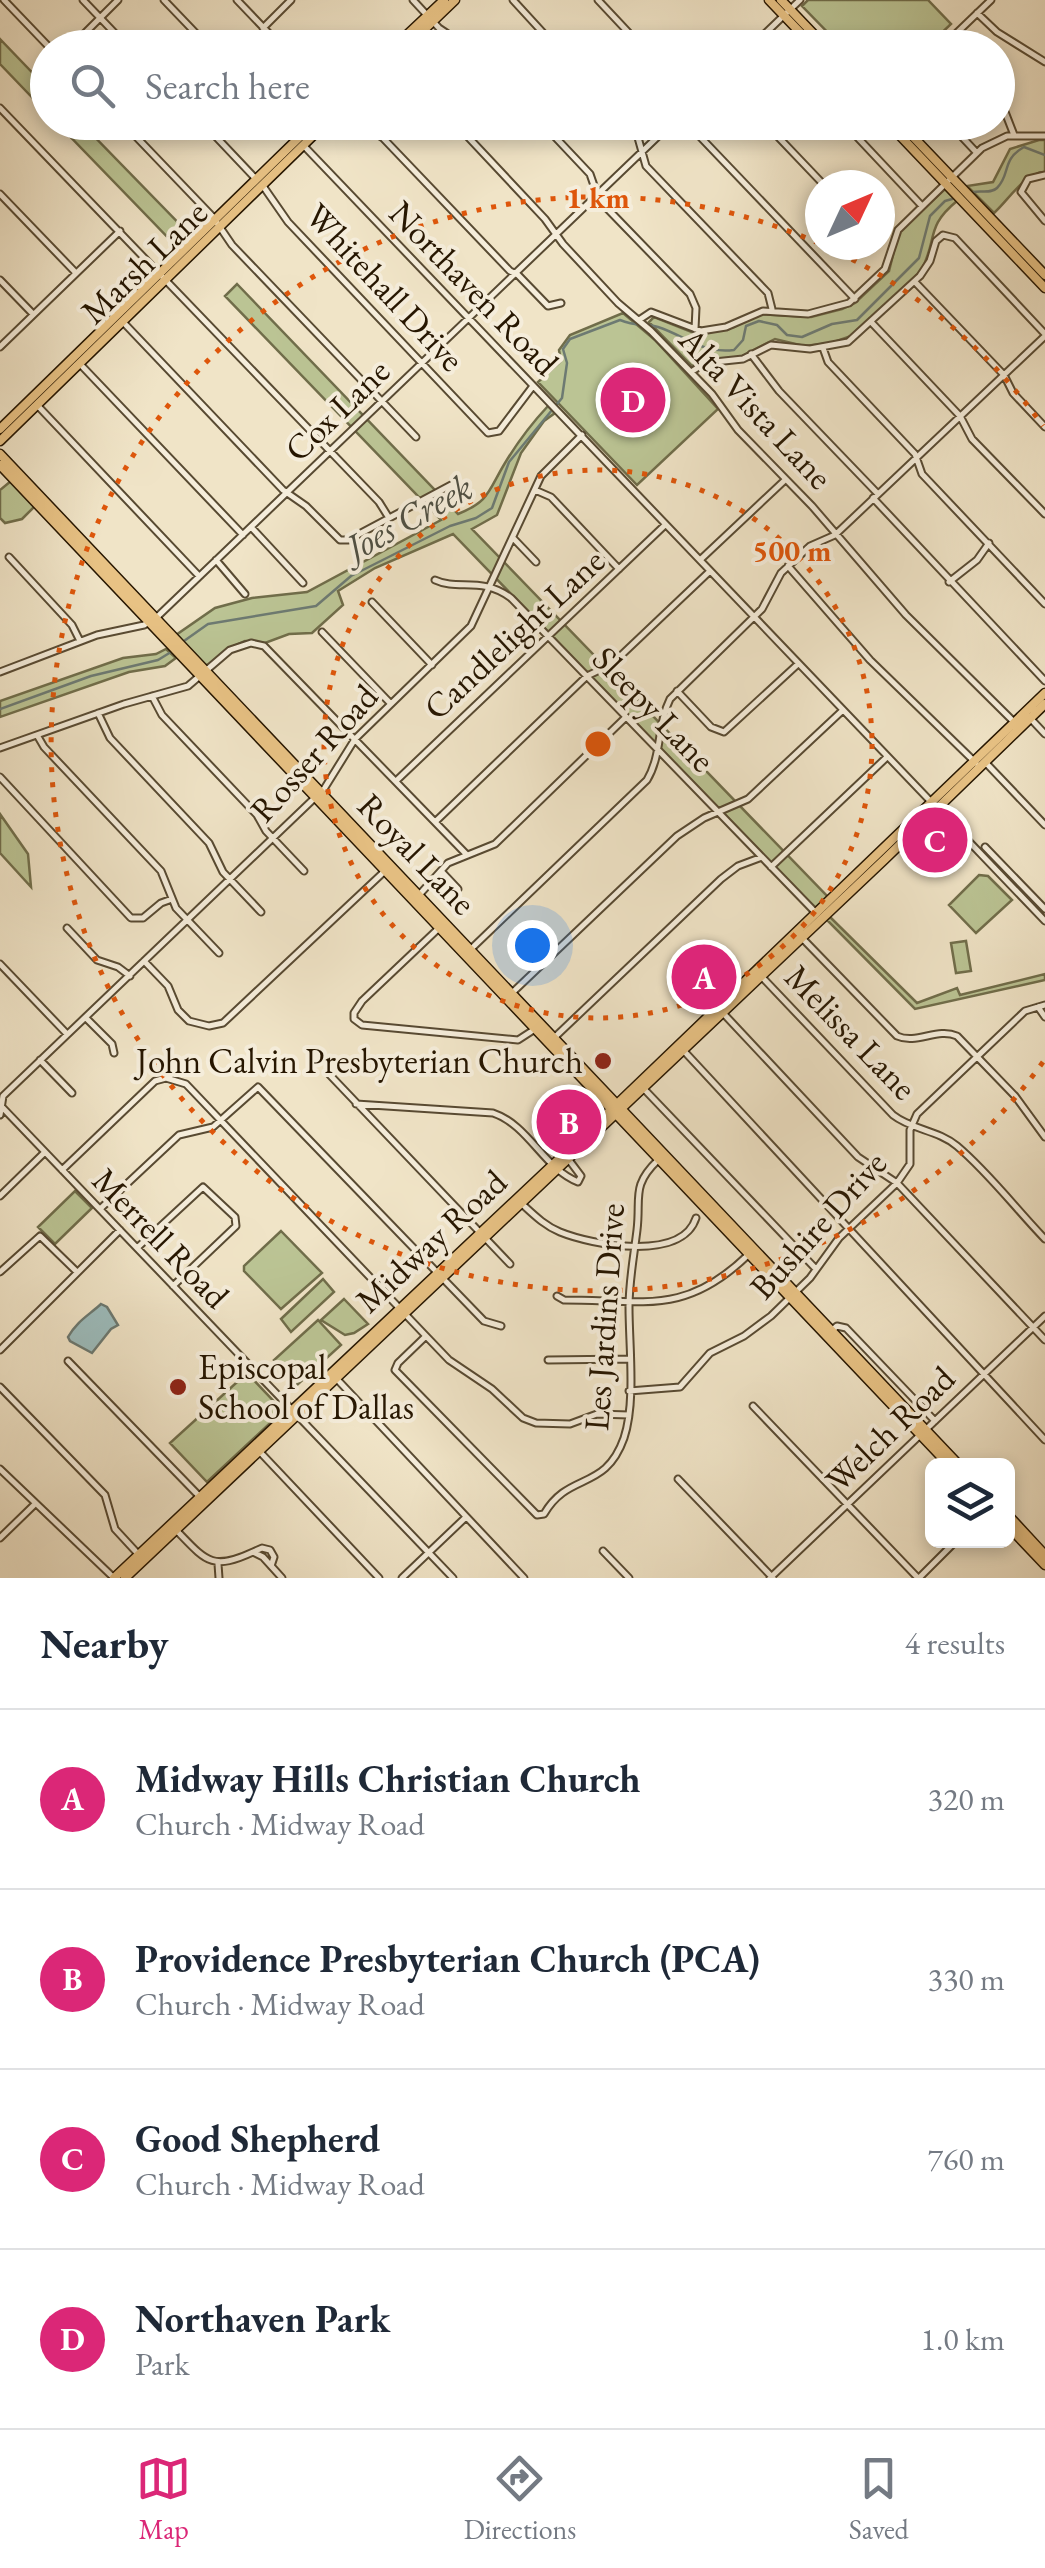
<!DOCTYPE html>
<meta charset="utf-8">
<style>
body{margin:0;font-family:"EB Garamond",serif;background:#f2f2f3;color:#1f2937}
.controls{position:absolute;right:30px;bottom:30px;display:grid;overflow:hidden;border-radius:15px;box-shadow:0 5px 15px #0003}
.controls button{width:90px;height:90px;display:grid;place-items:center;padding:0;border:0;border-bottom:2px solid #e0e1e3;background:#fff;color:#1f2937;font:50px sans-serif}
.compass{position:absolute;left:805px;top:170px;width:90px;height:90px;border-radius:50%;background:#fff;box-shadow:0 5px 15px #0003;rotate:46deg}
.you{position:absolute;left:532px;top:945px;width:35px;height:35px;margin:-25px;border:8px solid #fff;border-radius:50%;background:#1a73e8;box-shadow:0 0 0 15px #1a73e833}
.badge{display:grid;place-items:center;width:65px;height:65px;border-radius:50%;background:#db2777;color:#fff;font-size:32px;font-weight:700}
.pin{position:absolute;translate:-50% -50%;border:5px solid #fff;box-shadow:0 2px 10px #0006}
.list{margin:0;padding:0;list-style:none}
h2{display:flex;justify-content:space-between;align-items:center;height:130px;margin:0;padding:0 40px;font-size:42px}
h2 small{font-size:32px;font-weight:400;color:#747a83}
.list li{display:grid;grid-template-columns:65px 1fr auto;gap:30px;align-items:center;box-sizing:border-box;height:180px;padding:0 40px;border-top:2px solid #e0e1e3}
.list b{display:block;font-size:38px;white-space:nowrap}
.list p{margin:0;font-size:32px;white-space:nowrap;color:#747a83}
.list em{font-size:32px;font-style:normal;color:#747a83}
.icon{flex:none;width:55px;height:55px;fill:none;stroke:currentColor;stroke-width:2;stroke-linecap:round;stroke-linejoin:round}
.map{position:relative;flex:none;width:1045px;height:1578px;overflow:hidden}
.search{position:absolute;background:#fff;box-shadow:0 5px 15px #0003;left:30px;right:30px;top:30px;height:110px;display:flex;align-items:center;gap:25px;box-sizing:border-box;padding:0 35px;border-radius:55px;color:#747a83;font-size:38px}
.sheet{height:850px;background:#fff}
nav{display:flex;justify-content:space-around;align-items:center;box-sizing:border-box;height:140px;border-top:2px solid #e0e1e3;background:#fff;font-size:28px;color:#747a83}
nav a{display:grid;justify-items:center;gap:5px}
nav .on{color:#db2777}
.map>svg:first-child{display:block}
.green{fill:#bbc494;stroke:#706d4a;stroke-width:2.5}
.water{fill:#9dbdbd;stroke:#6d7a72;stroke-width:2.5}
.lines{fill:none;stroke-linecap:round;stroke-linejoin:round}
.stream{stroke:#6d7a72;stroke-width:2.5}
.minor-casing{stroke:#584a32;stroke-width:9}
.major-casing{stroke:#261601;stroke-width:11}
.minor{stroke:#f5eddb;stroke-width:5}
.major{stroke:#e8c284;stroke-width:8}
.ring{fill:none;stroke:#de560b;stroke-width:5;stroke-dasharray:5 10}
.poi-dot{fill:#8f2418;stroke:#f5eddb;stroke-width:4}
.labels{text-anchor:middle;stroke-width:8;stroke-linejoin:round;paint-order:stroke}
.street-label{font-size:35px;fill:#261601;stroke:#f5eddb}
.poi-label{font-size:35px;fill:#261601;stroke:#f5eddb;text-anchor:end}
.water-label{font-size:38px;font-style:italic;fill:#505043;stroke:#f5eddb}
.centre{fill:#de560b;stroke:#f5eddb;stroke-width:5}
.ring-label{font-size:30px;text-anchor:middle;font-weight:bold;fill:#de560b;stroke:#f5eddb;stroke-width:8;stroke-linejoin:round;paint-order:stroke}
</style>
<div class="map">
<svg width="1045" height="1578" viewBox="0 0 1045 1578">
<rect width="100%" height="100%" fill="#f0e4c7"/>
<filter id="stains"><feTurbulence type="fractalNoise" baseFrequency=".002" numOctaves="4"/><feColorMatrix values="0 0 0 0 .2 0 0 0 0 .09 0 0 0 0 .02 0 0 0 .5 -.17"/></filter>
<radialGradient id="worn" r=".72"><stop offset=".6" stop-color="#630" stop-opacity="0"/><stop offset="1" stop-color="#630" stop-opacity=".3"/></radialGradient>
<path class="green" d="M808,0H928L951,24L927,47H842L802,6Z
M0,39L47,88V113L0,64Z
M57,123H81L193,238L180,250Z
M1039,140H1045V171C1022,176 1011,197 994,213L967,186L993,182L1010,149Z
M945,189L957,201C925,227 938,239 921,271L854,335L831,343L804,346L775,339L738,358L707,360L692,366L649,322L654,317L694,333L734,327L756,314L811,317L842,309L855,303L889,271L899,231Z
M237,284L458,514C490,501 488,491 505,463C517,443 532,423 548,406L555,413L544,421L521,453L497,515L472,529L828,897L815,908L453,534L375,568L338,591L343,605L312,633L289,634L265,643L245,641L229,648L209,665H205L176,635L215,608L252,598L307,592L441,520L225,296Z
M623,313L655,340L718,409L637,485L538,382L561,361L559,350L570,335Z
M11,481L35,506L22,519L5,523L0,518V490Z
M166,649L176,658L165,666L129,672L0,717V701L123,658L156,654Z
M0,814L28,854L31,887L0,853Z
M979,875L988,876L1012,900L976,933L949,905Z
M830,917L917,1003L957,988L960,995L1045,974V980L915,1009L827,920Z
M966,941L971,971L956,973L951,943Z
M75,1191L92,1208L55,1244L38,1227Z
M281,1231L322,1273L281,1309L244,1271V1266Z
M323,1279L334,1292L291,1332L281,1319Z
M344,1299L368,1324L354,1333L345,1335L321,1320Z
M318,1320L341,1345L297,1385L274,1360Z
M247,1373L283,1411L207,1482L170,1443Z"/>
<path class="water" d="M101,1304L107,1307L118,1325L111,1329L92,1353L70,1341L68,1337C77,1321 89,1315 101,1304Z"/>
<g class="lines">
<path class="stream" d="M973,192C981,190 991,194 997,188C1011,174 1001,160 1024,147L1045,155
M184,641L208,624L316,606L351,576L450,526L476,518L492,508L509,462L562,398L567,363L563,349L570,339L620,320C636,327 645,323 658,327C686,336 702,354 734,350L743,340L746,326L759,321L777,325L787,335L802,337L832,324L857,320L919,258L930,216L945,201L952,199
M0,709L91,676L158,660L171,652"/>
<g class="minor-casing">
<path id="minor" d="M4,0L50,48
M83,0L129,48
M164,0L210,48
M237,0L283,48
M413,0L439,28L469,48
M513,0L557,48
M598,0L643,48
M977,13L997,32L1045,62
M263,28L291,0
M761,37L771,48
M70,48L118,0
M750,48L800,0
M941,48L991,0
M998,94L1014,135
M0,108L379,502L389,518
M122,122L213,217L232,245L416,437
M202,122L255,178
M282,122L297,138
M358,122L383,138L510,271L518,275L548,306L561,303
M454,122L545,219L563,244L618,303L651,331L712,394L738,430L812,506L906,615L1014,722
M541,122L590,174L599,200L690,294L696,308L695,329
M628,122L637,134L646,166L768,293L772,309
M686,122L855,299
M764,122L824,185
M843,122L922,206
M948,122L977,153
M304,146L1045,921
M1045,175L1028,179L1021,192L1045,221
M263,186L288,222L488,433L499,431L533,386
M0,194L76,273
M0,280L33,314
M915,282L1004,375L1013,393L1045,427
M639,320L651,312L701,331L726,327L763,311L808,314L849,303L885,269L898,230L982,148L1007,136H1045
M123,322L283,490L306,506L340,540H348L453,484
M872,323L960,416L972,439L1045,514
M0,347L120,231
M823,348L828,362L915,454L922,474L1045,604
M751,354L779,391L878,494
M80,364L243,535
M691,372L705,363L743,359L771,345L810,349L848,342L920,276L930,261L936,241L943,235L955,238L1045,334
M37,405L199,576
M535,490L551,497L619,569
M873,498L1045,681
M251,527L303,583
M514,539L536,562
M9,557L72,625L80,641
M216,560L245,594
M700,560L785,480
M788,566L870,660L976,763
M435,580C458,591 482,576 511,598L817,914
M949,582L977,560L989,543
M372,602L432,665
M322,632L391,704
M0,672L97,635L144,625L156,618L673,122
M677,691L711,727L724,732L798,664
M152,696L162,715L257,815L266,831L304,871
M98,713L110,738L209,843L223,872L261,912
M1030,718L1045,734
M37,735L44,747L161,871L176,908L219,953
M0,748L124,704L188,686L230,650L251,643L264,646L467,855
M985,762L1045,825
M0,777L131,918H143L161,903L172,899
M396,781L665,525
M435,822L587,676L612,664L710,571
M985,847L1045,909
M771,867L887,757
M441,871L458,889
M419,895L448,863L495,844L626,717
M67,928L97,960L118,967L130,976
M439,928L362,1001L354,1013V1019L362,1025L518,1040L535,1029
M802,938L897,1036C917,1045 937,1027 957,1036L1015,1096L1045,1137
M471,949L647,780C662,755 657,725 670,699L762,609L781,573L810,546L835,535L1045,336
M144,961L168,986L178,1010L189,1021L209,1026L223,1023L387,869
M0,964L67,1034
M761,976L893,1115C912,1130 938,1130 957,1146C989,1173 1016,1209 1045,1239
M513,992L677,836L704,818L748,799L843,710
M1038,1007L1045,1017
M722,1012L858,1157L897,1183L1045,1340
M86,1018L112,1044L114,1053
M555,1037L721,879L738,866L762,857
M683,1050L1045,1440
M40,1060L72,1093
M328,1073L510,1264
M644,1089L816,1269
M356,1104L493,1113C529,1125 544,1169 578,1182L581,1176L569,1160
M2,1107L453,1578
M0,1115L3,1096L324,789L355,739L471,626L541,476L582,435
M62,1170L155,1081L166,1078L186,1084L426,1336L449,1360L492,1389L523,1418L536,1423L570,1424L597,1414L629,1415
M0,1196L44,1153
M522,1204C534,1215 545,1226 560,1232C592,1245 682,1262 696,1218
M100,1209L179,1135L213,1127L258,1087L484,1321L501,1326
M137,1248L203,1187L235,1217L236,1226L173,1286
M0,1272L40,1236L77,1272
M557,1296L564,1300C644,1300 685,1316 748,1255
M831,1331L837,1326L846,1328L935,1421
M426,1336L398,1363L395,1370L537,1515L544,1514C569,1471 605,1492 624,1438C636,1402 629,1346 629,1307C629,1281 634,1255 637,1230C641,1197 631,1186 658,1160
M0,1350L120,1230
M548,1360L629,1359
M68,1361L202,1499
M334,1376L524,1578
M0,1387L105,1495L115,1529L139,1555
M629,1391L680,1387L710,1353L744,1336L771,1316L810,1278L839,1238L897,1183L910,1164V1130L917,1114L1025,1011L1045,1005
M753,1406L918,1578
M260,1452L379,1578
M0,1469L114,1578
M678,1479L773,1578
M177,1531C206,1561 212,1571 253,1552L263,1557L282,1578
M0,1538L34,1505
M603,1551L629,1578
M253,1552L262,1548L270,1550L274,1557L271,1566
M218,1564L219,1578
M402,1578L466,1517
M770,1578L1045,1316
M919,1578L957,1540"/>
</g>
<g class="major-casing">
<path id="major" d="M769,0L815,48
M781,0L827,48
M393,48L444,0
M405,48L455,0
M887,122L1045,288
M899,122L1045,275
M0,429L315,122
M0,441L327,122
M0,454L960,1466
M0,465L950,1466
M1008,1515L1045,1555
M1008,1526L1045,1565
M114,1578L612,1109L1045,693
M125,1578L884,860L1045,704"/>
</g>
<use href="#minor" class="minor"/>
<use href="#major" class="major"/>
</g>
<g class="ring">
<circle cx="598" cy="744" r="274"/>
<path d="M1043 1062A547 547 0 1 1 816 242M825 246A547 547 0 0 1 1043 426"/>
</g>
<g class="poi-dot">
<circle cx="603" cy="1061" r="10"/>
<circle cx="178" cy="1387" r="10"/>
</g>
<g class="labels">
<g class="street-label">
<text transform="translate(144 262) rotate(-44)" y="12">Marsh Lane</text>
<text transform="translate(385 287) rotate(47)" y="12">Whitehall Drive</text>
<text transform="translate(474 288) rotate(46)" y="12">Northaven Road</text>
<text transform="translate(756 408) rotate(47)" y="12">Alta Vista Lane</text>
<text transform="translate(337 410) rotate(-44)" y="12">Cox Lane</text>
<text transform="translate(514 634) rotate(-43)" y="12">Candlelight Lane</text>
<text transform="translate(654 709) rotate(46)" y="12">Sleepy Lane</text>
<text transform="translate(314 753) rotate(-48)" y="12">Rosser Road</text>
<text transform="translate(417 854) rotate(46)" y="12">Royal Lane</text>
<text transform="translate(851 1032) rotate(46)" y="12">Melissa Lane</text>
<text transform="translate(818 1225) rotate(-48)" y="12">Bushire Drive</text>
<text transform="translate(161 1238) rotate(46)" y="12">Merrell Road</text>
<text transform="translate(431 1241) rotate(-43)" y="12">Midway Road</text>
<text transform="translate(604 1317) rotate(-86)" y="12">Les Jardins Drive</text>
<text transform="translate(890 1429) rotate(-44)" y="12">Welch Road</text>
</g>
<g class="poi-label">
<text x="583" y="1073">John Calvin Presbyterian Church</text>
<text x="198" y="1379" text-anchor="start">Episcopal<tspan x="198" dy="40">School of Dallas</tspan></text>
</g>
<g class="water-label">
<text transform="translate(409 517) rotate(-29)" y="13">Joes Creek</text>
</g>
</g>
<circle cx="598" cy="744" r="15" class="centre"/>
<g class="ring-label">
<text x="598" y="208">1 km</text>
<text x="792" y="561">500 m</text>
</g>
<rect width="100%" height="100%" filter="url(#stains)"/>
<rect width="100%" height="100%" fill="url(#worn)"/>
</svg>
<div class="controls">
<button><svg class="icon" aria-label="layers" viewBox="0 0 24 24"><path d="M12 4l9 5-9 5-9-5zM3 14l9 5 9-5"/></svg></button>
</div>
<svg class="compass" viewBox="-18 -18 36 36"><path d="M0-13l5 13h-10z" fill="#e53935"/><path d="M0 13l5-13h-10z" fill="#747a83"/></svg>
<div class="you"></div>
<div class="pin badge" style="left:704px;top:977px">A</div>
<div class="pin badge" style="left:569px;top:1122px">B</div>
<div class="pin badge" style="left:935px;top:840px">C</div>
<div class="pin badge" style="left:633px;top:400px">D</div>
<div class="search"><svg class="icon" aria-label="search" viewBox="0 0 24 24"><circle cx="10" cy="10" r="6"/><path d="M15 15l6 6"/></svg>Search here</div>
</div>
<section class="sheet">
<h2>Nearby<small>4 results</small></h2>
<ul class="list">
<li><span class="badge">A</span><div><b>Midway Hills Christian Church</b><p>Church · Midway Road</p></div><em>320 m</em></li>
<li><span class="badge">B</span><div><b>Providence Presbyterian Church (PCA)</b><p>Church · Midway Road</p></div><em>330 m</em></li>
<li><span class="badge">C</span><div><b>Good Shepherd</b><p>Church · Midway Road</p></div><em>760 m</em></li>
<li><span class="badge">D</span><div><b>Northaven Park</b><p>Park</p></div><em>1.0 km</em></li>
</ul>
</section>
<nav>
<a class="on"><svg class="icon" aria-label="map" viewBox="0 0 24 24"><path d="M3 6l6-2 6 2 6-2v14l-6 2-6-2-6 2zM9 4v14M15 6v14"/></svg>Map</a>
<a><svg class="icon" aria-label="directions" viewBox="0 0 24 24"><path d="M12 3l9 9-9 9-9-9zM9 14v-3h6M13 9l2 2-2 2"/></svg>Directions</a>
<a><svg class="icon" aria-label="saved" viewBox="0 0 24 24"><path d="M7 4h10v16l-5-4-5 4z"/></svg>Saved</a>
</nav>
